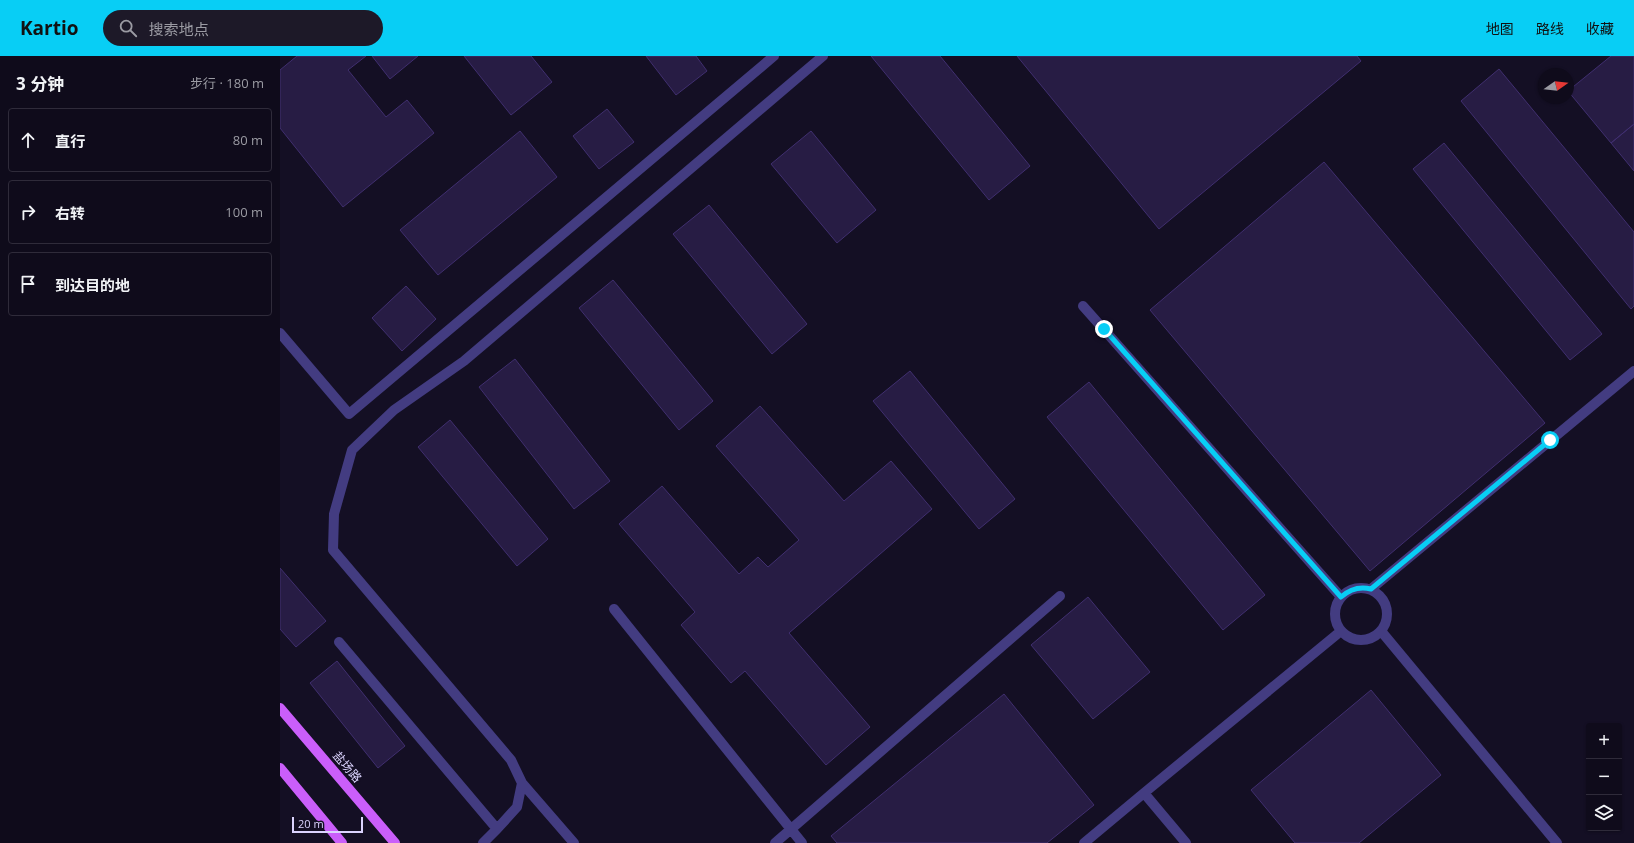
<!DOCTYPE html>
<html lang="zh">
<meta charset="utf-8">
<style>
body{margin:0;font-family:"Open Sans","Noto Sans SC",sans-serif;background:#1d1928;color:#f1f3f6}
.controls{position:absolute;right:12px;bottom:12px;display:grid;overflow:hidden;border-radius:4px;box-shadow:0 1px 3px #0004}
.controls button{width:36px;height:36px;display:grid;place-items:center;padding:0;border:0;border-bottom:1px solid #2f2b3a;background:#0f0b1b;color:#f1f3f6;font:20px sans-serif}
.compass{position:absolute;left:1258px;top:12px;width:36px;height:36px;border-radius:50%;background:#0f0b1b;box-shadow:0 1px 3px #0004;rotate:76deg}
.scale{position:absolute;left:12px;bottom:10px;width:71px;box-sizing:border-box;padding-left:4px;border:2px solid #dbd3fe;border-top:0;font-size:11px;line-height:14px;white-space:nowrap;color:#dbd3fe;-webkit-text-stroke:3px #140f24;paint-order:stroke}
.stop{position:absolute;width:12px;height:12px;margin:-9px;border:3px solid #08cef5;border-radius:50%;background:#fff}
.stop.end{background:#08cef5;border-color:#fff;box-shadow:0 1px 4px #0008}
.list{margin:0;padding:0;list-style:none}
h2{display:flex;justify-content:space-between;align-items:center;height:52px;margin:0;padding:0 16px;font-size:17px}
h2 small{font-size:13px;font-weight:400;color:#9b9ba3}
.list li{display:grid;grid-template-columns:26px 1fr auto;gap:12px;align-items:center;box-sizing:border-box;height:64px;margin:0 8px 8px;padding:0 8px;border:1px solid #2f2b3a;border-radius:4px}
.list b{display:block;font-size:15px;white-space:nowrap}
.list em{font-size:13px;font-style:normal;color:#9b9ba3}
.icon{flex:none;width:22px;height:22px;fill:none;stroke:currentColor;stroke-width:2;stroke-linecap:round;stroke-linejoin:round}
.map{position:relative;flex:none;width:1354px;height:787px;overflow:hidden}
header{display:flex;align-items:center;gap:24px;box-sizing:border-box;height:56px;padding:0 20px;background:#08cef5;color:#111}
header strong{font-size:19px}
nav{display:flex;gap:22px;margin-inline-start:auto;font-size:14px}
.search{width:280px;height:36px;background:#1d1928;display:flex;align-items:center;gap:10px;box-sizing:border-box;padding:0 14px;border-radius:22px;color:#9b9ba3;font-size:15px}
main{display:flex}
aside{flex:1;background:#0f0b1b}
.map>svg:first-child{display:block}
.building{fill:#271c44;stroke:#402f6f}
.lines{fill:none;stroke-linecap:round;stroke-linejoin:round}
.minor{stroke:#433c81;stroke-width:10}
.major{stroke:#ca5efa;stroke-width:10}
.route{stroke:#08cef5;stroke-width:5}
.labels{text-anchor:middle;stroke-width:4;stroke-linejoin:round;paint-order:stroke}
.street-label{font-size:12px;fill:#dbd3fe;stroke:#140f24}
</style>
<header>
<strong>Kartio</strong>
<div class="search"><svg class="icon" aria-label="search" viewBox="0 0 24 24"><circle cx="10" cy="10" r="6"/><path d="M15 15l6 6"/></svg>搜索地点</div>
<nav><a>地图</a><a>路线</a><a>收藏</a></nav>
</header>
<main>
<aside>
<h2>3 分钟<small>步行 · 180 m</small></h2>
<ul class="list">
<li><svg class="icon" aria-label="ahead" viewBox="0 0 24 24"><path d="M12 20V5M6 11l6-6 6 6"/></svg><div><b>直行</b></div><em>80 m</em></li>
<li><svg class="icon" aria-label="right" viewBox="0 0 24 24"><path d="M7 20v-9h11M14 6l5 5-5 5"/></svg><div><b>右转</b></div><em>100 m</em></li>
<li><svg class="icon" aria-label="arrive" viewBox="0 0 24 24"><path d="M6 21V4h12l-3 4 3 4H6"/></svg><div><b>到达目的地</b></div></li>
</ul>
</aside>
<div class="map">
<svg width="1354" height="787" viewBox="0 0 1354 787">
<rect width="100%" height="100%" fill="#140f24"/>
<path class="building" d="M17,0H86L68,14L106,61L127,44L154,77L63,151L0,72V14Z
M92,0H138L110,23Z
M184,0H251L272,26L231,59Z
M366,0H416L427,15L396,39Z
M591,0H660L750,110L709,144Z
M737,0H1077L1081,5L879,173Z
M1331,0H1354V68L1331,87L1288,35Z
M1219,13L1354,176V250L1351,253L1181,45Z
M327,53L354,86L319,113L293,80Z
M1354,68V115L1331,87Z
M240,75L277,121L158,219L120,174Z
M531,75L596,154L557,187L491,108Z
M1164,87L1322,278L1290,304L1133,113Z
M1044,106L1265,367L1090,515L870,254Z
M429,149L527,268L492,298L393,178Z
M333,224L433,345L399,374L299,252Z
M126,230L156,263L122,295L92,262Z
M235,303L330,425L294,453L199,331Z
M630,315L735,443L699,473L593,345Z
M809,326L985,539L943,574L767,361Z
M480,350L564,445L611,405L652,453L509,577L590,671L546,709L465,615L451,627L401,569L415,556L339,468L382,430L459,518L478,501L488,511L519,484L436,390Z
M170,364L268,483L237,510L138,391Z
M0,512L46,565L16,591L0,573Z
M808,541L870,616L813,663L751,589Z
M57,605L125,690L98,712L30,627Z
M1091,634L1161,719L1079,787H1015L971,734Z
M724,638L814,749L767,787H557L551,780Z"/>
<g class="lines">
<path class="minor" d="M803,250L1061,541
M0,277L69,358L494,0
M1055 558a26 26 0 1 1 52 0a26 26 0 1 1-52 0Z
M1091,533L1354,315
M334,553L522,787
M1101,575L1277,787
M59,586L217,773L203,787
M242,727L294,787
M217,773L237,751L242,727L231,704L53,494L54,458L72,394L114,354L184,305L543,0
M495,787L780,540
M804,787L864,737
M906,787L864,737L1061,575"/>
<path class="major" d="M0,652L115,787
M0,712L62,787"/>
</g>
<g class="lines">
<path class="route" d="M824,273L1061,541C1070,533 1079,530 1091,533L1270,384"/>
</g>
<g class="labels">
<g class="street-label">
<text transform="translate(67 711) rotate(49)" y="4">盐场路</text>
</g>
</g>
</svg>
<div class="controls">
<button>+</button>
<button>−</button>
<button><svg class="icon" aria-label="layers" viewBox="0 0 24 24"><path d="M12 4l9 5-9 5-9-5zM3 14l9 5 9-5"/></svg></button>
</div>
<svg class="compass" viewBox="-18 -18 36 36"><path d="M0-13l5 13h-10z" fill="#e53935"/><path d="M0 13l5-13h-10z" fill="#9b9ba3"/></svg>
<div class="scale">20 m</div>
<div class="stop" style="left:1270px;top:384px"></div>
<div class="stop end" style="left:824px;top:273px"></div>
</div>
</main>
